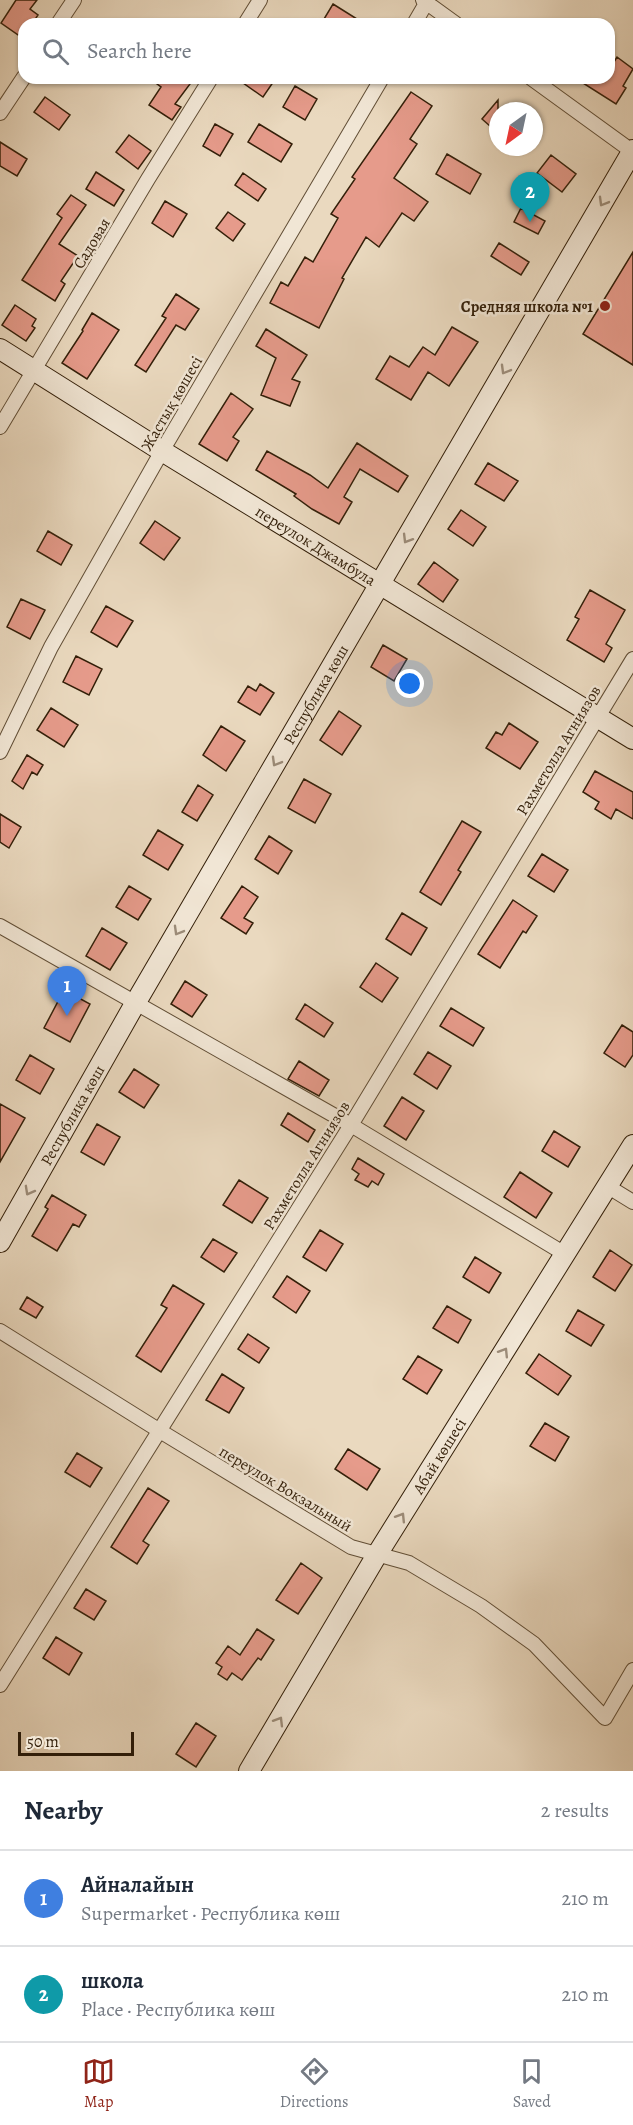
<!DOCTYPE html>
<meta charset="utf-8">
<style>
body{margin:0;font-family:Alegreya,serif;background:#f6f6f7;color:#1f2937}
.compass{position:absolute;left:489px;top:102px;width:54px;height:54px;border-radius:50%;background:#fff;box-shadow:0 2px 4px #0004;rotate:213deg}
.scale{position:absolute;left:18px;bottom:15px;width:116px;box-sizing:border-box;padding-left:6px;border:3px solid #331f09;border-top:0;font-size:16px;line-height:21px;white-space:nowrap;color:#331f09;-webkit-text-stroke:4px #f1e6d5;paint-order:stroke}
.you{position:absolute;left:410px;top:684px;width:21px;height:21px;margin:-15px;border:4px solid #fff;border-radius:50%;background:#1a73e8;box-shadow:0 0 0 9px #1a73e833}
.badge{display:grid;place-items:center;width:39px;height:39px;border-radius:50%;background:#8f2418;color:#fff;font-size:20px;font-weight:700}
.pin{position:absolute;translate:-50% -50px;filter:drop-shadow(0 2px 3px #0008)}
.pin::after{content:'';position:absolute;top:32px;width:21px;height:18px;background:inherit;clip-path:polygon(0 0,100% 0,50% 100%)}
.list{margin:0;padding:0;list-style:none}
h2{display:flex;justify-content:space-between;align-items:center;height:78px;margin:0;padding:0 24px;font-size:26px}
h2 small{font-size:20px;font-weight:400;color:#747a83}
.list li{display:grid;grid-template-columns:39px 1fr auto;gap:18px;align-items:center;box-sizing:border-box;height:96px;padding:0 24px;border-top:2px solid #e0e1e3}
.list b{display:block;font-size:22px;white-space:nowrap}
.list p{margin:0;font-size:20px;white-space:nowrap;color:#747a83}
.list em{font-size:20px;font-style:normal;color:#747a83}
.icon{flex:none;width:33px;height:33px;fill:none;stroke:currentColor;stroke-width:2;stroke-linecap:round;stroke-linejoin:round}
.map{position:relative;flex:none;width:633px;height:1771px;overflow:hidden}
.search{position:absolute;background:#fff;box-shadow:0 2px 4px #0004;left:18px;right:18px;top:18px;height:66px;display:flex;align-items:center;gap:15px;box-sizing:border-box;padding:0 21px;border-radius:18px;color:#747a83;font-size:22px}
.sheet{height:270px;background:#fff}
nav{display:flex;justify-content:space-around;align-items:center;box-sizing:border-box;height:84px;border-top:2px solid #e0e1e3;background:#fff;font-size:16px;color:#747a83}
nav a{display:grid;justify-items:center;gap:3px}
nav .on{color:#8f2418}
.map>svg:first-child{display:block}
.building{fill:#e69b8b;stroke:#331f09;stroke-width:1.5}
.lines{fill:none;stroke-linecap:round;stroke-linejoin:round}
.street-casing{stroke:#614e36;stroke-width:16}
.secondary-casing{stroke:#331f09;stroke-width:22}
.street{stroke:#f1e6d5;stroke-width:14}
.secondary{stroke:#f1e6d5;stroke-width:20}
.oneway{stroke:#9c8c79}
.poi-dot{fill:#8f2418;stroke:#f1e6d5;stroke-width:2}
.labels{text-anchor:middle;stroke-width:5;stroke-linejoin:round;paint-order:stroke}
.street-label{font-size:16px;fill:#331f09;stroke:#f1e6d5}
.poi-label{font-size:16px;font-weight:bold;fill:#331f09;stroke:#f1e6d5;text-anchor:end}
</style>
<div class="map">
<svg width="633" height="1771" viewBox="0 0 633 1771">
<rect width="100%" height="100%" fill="#ead9bf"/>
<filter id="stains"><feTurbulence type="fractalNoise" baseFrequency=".00333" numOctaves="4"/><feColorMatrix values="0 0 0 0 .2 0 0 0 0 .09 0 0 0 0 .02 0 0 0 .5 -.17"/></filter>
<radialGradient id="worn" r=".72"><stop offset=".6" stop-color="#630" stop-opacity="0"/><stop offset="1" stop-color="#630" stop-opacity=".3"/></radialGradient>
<path class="building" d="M16,0H37L30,9L38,15L32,24H24V39L1,23Z
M333,4L365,24H321Z
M617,57L633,69L623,86L626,88L616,104L575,78H609V70Z
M149,78H182L190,84L175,104L181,107L172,120L149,105L161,87Z
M236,78H276L263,97Z
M295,86L317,99L305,120L283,107Z
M411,92L432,106L410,139L417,144L394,178L428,202L414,221L402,213L379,247L366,237L342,278L344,279L319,328L270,303L281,282L288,286L305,257L313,262L338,218L331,214L355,179L352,177Z
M45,97L70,115L59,130L34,112Z
M498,100V133L482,119Z
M215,124L233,134L220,156L203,146Z
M259,124L292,144L281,162L248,142Z
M129,135L151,151L138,169L116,152Z
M0,142L27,159L17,176L0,166Z
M447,154L481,174L470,194L436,174Z
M551,155L576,174L562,192L537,173Z
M96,172L124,190L114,206L86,189Z
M243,173L266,189L258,201L235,185Z
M71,195L86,205L59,244L78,256L61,281L65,284L55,301L22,280L62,218L57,214Z
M165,201L187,214L173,237L152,223Z
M521,208L545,221L538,234L514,222Z
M228,212L245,224L233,241L216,228Z
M499,243L529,262L521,275L491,256Z
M633,252V365L583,334Z
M176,294L199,309L185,330L176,325L146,372L135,365L166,318L162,316Z
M15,305L36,319L32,326L35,328L26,341L2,325Z
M92,313L119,330L87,379L62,363L83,331L82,330Z
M452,327L478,342L449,386L428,372L411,400L376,379L390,356L409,367L423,347L435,355Z
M266,329L307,355L292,379L300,382L290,406L261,395L276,358L256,346Z
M231,393L253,409L233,437L239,441L227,461L199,444Z
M357,443L408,476L398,492L360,469L344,497L352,502L339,524L312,509L294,496L296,494L256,470L267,451L310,475L328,488Z
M488,463L518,481L504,501L475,484Z
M461,510L486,527L473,546L448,529Z
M155,521L180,538L164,560L140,543Z
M48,531L72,545L61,565L37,551Z
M434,562L458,580L443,602L418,584Z
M590,590L625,610L606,644L612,648L604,662L567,640L579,619L575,617Z
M21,599L45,610L30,639L7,627Z
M106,606L133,621L117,647L91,632Z
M383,645L407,659L394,681L371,667Z
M76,656L102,669L89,695L63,682Z
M260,684L274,693L260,715L238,702L248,686L256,691Z
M51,708L78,725L64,747L37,730Z
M339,711L361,726L342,755L320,740Z
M509,723L538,742L520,769L486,748L496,732L502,735Z
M221,726L245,741L226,771L203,755Z
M27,755L43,765L37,775L32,772L23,789L12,781Z
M595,771L633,792V819L616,809L611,819L595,809L599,802L583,792Z
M304,779L331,794L315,823L288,808Z
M198,785L213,795L197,821L182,812Z
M0,814L21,827L9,848L0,842Z
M462,821L481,832L458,870L461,872L441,905L420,892Z
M158,830L183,845L168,870L143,855Z
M269,836L292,851L278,874L255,859Z
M542,854L568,870L554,892L528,876Z
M129,886L151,899L138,920L116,907Z
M242,886L258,897L244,918L253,923L246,934L221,918Z
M513,900L537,916L526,933L523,931L500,968L478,954Z
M402,913L427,928L411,955L386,939Z
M102,928L127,943L110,970L86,956Z
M376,963L398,978L382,1002L360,987Z
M185,981L207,995L192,1017L171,1004Z
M64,990L90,1004L70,1042L44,1028Z
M305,1004L333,1023L324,1037L296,1019Z
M451,1008L484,1028L473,1046L440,1026Z
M622,1025L633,1032V1055L625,1067L604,1053Z
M428,1052L451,1066L437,1089L414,1074Z
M30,1055L54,1069L40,1094L16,1080Z
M299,1061L329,1080L319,1096L288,1079Z
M134,1069L159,1085L144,1108L119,1092Z
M402,1097L424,1111L406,1140L384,1126Z
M0,1104L25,1118L0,1162Z
M288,1113L315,1130L308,1142L281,1125Z
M97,1124L120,1137L104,1165L81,1152Z
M554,1131L580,1147L568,1167L542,1151Z
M358,1158L384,1174L378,1185L372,1181L368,1187L355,1180L359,1174L352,1169Z
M520,1172L552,1193L536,1218L504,1197Z
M239,1180L268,1198L252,1223L223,1205Z
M52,1195L86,1215L79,1227L73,1224L57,1251L32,1236L48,1209L45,1207Z
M320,1230L343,1244L326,1271L303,1257Z
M213,1239L237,1253L224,1272L201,1257Z
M610,1250L632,1265L615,1291L593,1277Z
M475,1257L501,1273L489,1293L463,1277Z
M287,1276L310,1291L296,1313L273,1297Z
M173,1285L204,1304L161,1372L136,1356L167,1308L161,1305Z
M27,1297L43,1307L36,1318L20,1309Z
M447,1306L471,1320L458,1343L433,1328Z
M578,1310L604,1325L591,1346L566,1331Z
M248,1334L269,1348L259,1363L238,1349Z
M539,1354L571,1376L558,1395L526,1373Z
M418,1356L442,1370L427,1394L403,1379Z
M222,1374L244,1388L229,1413L206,1400Z
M545,1423L569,1437L555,1461L530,1446Z
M348,1449L380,1469L367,1490L335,1469Z
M77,1453L102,1468L90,1487L65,1472Z
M148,1488L169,1501L143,1541L149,1545L137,1564L111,1547Z
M301,1563L322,1578L298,1614L276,1600Z
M86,1589L106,1601L94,1620L74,1608Z
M257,1629L274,1640L261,1660L258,1658L242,1680L232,1673L227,1680L218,1674L222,1667L216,1663L228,1646L240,1655Z
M56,1637L82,1653L69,1675L43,1658Z
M196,1723L216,1736L196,1767L176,1754Z"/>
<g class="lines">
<g class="street-casing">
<path id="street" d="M423,0L456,24
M58,24L74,0
M245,24L260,0
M414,24L428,0
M531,78L633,152
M0,113L24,77
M0,427L148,179L211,78
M0,752L51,647L162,451L382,78
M0,926L351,1125L565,1254
M607,1186L633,1202
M0,1331L160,1431L351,1547L409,1563L481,1606L534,1644L605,1718L633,1670
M0,1685L351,1125L633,659"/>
</g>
<g class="secondary-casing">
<g id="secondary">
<path id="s1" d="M0,349L162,451L633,739"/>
<path id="s2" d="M0,1242L136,1002L633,150"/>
<path id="s3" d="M249,1771L378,1553L633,1145"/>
</g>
</g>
<use href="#street" class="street"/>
<use href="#secondary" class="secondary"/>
</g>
<defs><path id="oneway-chevron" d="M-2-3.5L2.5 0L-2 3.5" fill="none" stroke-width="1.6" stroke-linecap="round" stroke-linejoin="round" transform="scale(1.5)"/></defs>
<g class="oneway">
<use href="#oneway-chevron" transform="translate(603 202) rotate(120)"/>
<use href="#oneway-chevron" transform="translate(505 370) rotate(120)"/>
<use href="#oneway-chevron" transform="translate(407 539) rotate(121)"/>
<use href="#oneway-chevron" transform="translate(276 762) rotate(120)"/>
<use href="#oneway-chevron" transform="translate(178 931) rotate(120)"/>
<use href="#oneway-chevron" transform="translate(29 1191) rotate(119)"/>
<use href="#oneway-chevron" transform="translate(504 1352) rotate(-58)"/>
<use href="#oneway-chevron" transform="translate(401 1517) rotate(-58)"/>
<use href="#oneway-chevron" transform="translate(279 1721) rotate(-59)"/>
</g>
<circle class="poi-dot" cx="605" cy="306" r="6"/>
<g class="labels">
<g class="street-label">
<text transform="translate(91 243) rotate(-59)" y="6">Садовая</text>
<text transform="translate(171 403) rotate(-60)" y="6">Жастық көшесі</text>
<text dy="6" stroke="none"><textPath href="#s1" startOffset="372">переулок Джамбула</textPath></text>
<text dy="6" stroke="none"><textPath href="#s2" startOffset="632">Республика көш</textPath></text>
<text transform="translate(558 750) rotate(-59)" y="6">Рахметолла Агниязов</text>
<text dy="6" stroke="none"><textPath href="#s2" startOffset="146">Республика көш</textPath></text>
<text transform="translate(306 1165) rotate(-58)" y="6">Рахметолла Агниязов</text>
<text dy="6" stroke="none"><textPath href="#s3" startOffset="368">Абай көшесі</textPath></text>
<text transform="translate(286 1488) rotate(31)" y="6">переулок Вокзальный</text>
</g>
<g class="poi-label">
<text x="593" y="312">Средняя школа №1</text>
</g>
</g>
<rect width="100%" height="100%" filter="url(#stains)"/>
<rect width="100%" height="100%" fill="url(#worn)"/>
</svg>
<svg class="compass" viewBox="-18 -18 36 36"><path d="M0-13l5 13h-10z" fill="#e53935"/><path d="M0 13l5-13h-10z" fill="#747a83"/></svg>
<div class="scale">50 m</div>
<div class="you"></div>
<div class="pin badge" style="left:67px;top:1016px;background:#3f7fe0">1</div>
<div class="pin badge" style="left:530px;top:222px;background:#0f9aa8">2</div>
<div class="search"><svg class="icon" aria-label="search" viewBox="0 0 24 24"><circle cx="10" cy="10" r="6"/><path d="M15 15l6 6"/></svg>Search here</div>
</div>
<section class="sheet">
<h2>Nearby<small>2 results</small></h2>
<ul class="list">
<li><span class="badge" style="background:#3f7fe0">1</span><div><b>Айналайын</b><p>Supermarket · Республика көш</p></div><em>210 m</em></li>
<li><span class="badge" style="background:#0f9aa8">2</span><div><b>школа</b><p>Place · Республика көш</p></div><em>210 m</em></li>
</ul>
</section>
<nav>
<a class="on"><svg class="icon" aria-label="map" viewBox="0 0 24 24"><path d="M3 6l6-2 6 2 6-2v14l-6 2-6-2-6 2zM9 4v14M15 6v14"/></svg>Map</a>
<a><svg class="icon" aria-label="directions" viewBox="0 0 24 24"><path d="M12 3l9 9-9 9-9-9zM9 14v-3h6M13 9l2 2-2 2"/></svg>Directions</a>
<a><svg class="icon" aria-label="saved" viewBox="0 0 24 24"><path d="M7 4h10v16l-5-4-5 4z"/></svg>Saved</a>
</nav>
